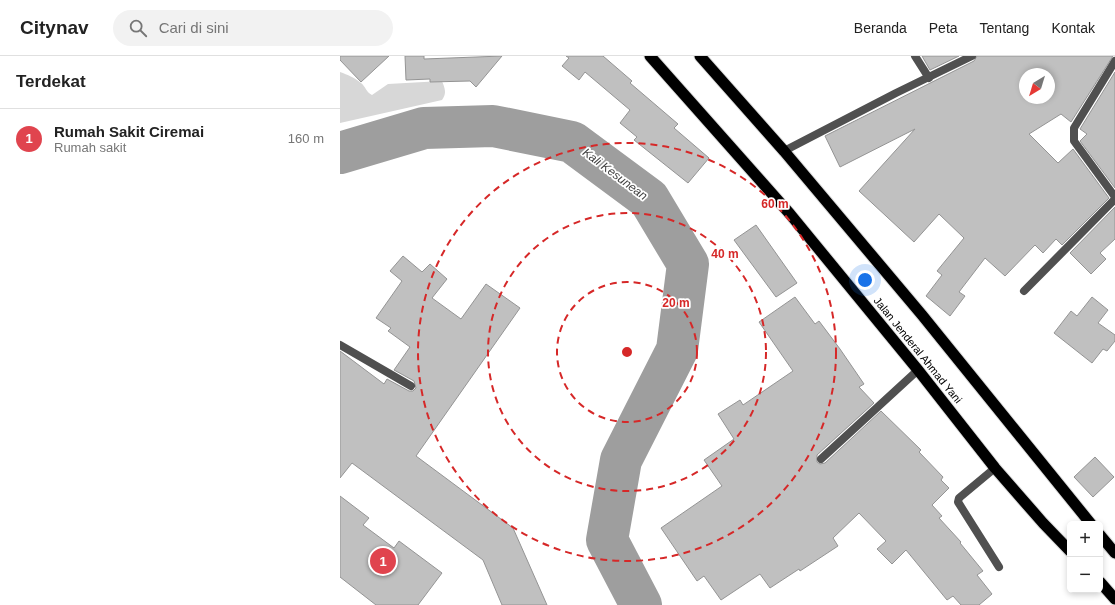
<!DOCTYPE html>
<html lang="id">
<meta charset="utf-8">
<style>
body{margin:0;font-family:Arial,sans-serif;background:#f2f2f2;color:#222}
.controls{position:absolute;right:12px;bottom:12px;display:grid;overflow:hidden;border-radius:6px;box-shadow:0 2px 6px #0003}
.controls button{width:36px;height:36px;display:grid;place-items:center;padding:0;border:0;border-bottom:1px solid #e0e0e0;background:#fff;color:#222;font:20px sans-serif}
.compass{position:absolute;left:679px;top:12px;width:36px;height:36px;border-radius:50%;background:#fff;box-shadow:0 2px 6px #0003;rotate:218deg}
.you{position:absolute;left:525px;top:224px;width:14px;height:14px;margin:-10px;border:3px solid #fff;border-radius:50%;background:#1a73e8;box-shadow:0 0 0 6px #1a73e833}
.badge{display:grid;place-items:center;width:26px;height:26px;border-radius:50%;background:#b45309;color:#fff;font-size:13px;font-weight:700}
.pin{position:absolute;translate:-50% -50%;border:2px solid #fff;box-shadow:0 1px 4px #0006}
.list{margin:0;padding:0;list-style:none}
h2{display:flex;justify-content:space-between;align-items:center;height:52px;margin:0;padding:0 16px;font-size:17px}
h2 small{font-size:13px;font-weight:400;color:#767676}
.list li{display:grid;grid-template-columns:26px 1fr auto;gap:12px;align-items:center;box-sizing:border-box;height:60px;padding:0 16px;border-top:1px solid #e0e0e0}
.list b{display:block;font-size:15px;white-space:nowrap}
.list p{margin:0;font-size:13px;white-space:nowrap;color:#767676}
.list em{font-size:13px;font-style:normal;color:#767676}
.icon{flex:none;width:22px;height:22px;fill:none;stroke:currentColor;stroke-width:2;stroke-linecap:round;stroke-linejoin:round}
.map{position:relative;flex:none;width:775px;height:549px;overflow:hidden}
header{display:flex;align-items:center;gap:24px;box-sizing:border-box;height:56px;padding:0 20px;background:#fff;border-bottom:1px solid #e0e0e0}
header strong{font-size:19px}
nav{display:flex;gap:22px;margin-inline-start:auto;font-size:14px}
.search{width:280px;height:36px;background:#f2f2f2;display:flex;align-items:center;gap:10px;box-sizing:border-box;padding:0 14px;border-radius:22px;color:#767676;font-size:15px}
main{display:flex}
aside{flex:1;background:#fff}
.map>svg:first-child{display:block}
.green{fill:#d7d7d7}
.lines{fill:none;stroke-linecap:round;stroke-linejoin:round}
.river{stroke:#9e9e9e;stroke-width:42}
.building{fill:#c0c0c0;stroke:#949494;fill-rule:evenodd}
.trunk-casing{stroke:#dbdbdb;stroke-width:13}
.service{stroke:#505050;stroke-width:8}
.minor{stroke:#505050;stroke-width:8}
.trunk{stroke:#000;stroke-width:11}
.ring{fill:none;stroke:#d62828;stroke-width:2;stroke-dasharray:7 5}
.labels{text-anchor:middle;stroke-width:3.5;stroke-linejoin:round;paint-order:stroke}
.street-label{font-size:11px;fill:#000;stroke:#fff}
.water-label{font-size:12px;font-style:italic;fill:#3f3f3f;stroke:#fff}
.centre{fill:#d62828;stroke:#fff;stroke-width:2}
.ring-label{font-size:12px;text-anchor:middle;font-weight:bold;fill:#d62828;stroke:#fff;stroke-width:3.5;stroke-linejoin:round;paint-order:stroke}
</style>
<header>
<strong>Citynav</strong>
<div class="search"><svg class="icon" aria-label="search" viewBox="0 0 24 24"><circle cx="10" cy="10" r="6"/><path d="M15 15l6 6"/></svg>Cari di sini</div>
<nav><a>Beranda</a><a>Peta</a><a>Tentang</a><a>Kontak</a></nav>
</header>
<main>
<aside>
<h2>Terdekat<small></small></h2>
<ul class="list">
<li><span class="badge" style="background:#e0444e">1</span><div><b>Rumah Sakit Ciremai</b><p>Rumah sakit</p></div><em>160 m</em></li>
</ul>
</aside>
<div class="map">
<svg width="775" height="549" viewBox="0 0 775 549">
<rect width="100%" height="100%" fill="#fff"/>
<path class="green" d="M0,16C8,19 14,21 21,27C26,31 26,36 32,39L48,28L102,25C105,33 107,37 102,44L0,67Z"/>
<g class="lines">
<path class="river" d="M0,97L84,72L153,70L232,86L309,143L348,208L337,294L281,404L267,484L301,549"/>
</g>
<path class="building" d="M0,0H49L21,26L0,4Z
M65,0H84V3L162,0L136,31L130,25L90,26V23L66,24Z
M226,0H263L292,25L290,27L338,68L334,72L369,102L348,127L294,84L297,81L280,67L290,54L245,16L239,24L222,10L229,2Z
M582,0H619L590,14Z
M637,0H773L731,66L721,58L689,78L718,107L733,93L769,142L722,189L716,183L703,197L695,189L665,220L645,202L619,236L625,240L610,260L586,240L602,219L597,215L624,182L599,158L574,186L519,135L575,73L500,111L485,80L634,5ZM685,18H709V42H685Z
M775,16V132L740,85L747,78L740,73Z
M775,151V183L760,197L766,203L751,218L730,197Z
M416,169L457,227L436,241L394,184Z
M63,200L82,216L90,208L107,223L92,242L121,263L146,228L180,252L76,400L173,472L207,549H162L143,504L12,407L0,422V295L44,328L47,323L69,335H73L76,332L74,325L54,314L70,291L48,275L51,272L36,262L62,225L50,215Z
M455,241L475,268L479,265L500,293L524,328L519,331L534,347L477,399V406L480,408L485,407L541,355L581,394L579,396L603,421L601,424L609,432L592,449L602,460L599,462L621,486L620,487L643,515L637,519L652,538L639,549H621L613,540L607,544L566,494L552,508L537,493L546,485L519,457L493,482L498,490L460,515L459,513L430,532L420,518L381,544L364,520L357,525L321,472L382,430L364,404L394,383L378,358L400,344L403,349L453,315L419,266Z
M752,241L768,254L758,267L775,279V285L767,295L763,293L752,307L714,277L731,255L737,260Z
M755,401L774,421L753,441L734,421Z
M0,440L29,462L23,469L54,492L59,485L102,517L78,549H36L0,521Z"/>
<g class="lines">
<g class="trunk-casing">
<path id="trunk" d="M310,0L450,158L578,314L655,412L703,467L730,495
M360,0L444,95L582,259L751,468
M760,479L775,497
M760,526L775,543"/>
</g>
<path class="service" d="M0,289L71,330
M481,403L578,314
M655,412L619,442L618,446L659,511"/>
<path class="minor" d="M575,0L589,22
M775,5L734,72V85L775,141
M444,95L556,37L632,0
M684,235L775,143"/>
<use href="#trunk" class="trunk"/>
</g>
<g class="ring">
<circle cx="287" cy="296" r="70"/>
<circle cx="287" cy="296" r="139"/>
<circle cx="287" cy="296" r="209"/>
</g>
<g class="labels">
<g class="street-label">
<text transform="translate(578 294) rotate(51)" y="4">Jalan Jenderal Ahmad Yani</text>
</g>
<g class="water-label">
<text transform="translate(275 118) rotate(37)" y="4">Kali Kesunean</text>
</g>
</g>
<circle cx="287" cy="296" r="6" class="centre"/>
<g class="ring-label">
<text x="435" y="152">60 m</text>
<text x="385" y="202">40 m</text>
<text x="336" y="251">20 m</text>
</g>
</svg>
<div class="controls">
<button>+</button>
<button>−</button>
</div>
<svg class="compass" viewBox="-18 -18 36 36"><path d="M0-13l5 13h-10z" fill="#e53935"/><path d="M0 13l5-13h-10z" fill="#767676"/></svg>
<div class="you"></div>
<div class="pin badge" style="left:43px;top:505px;background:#e0444e">1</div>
</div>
</main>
